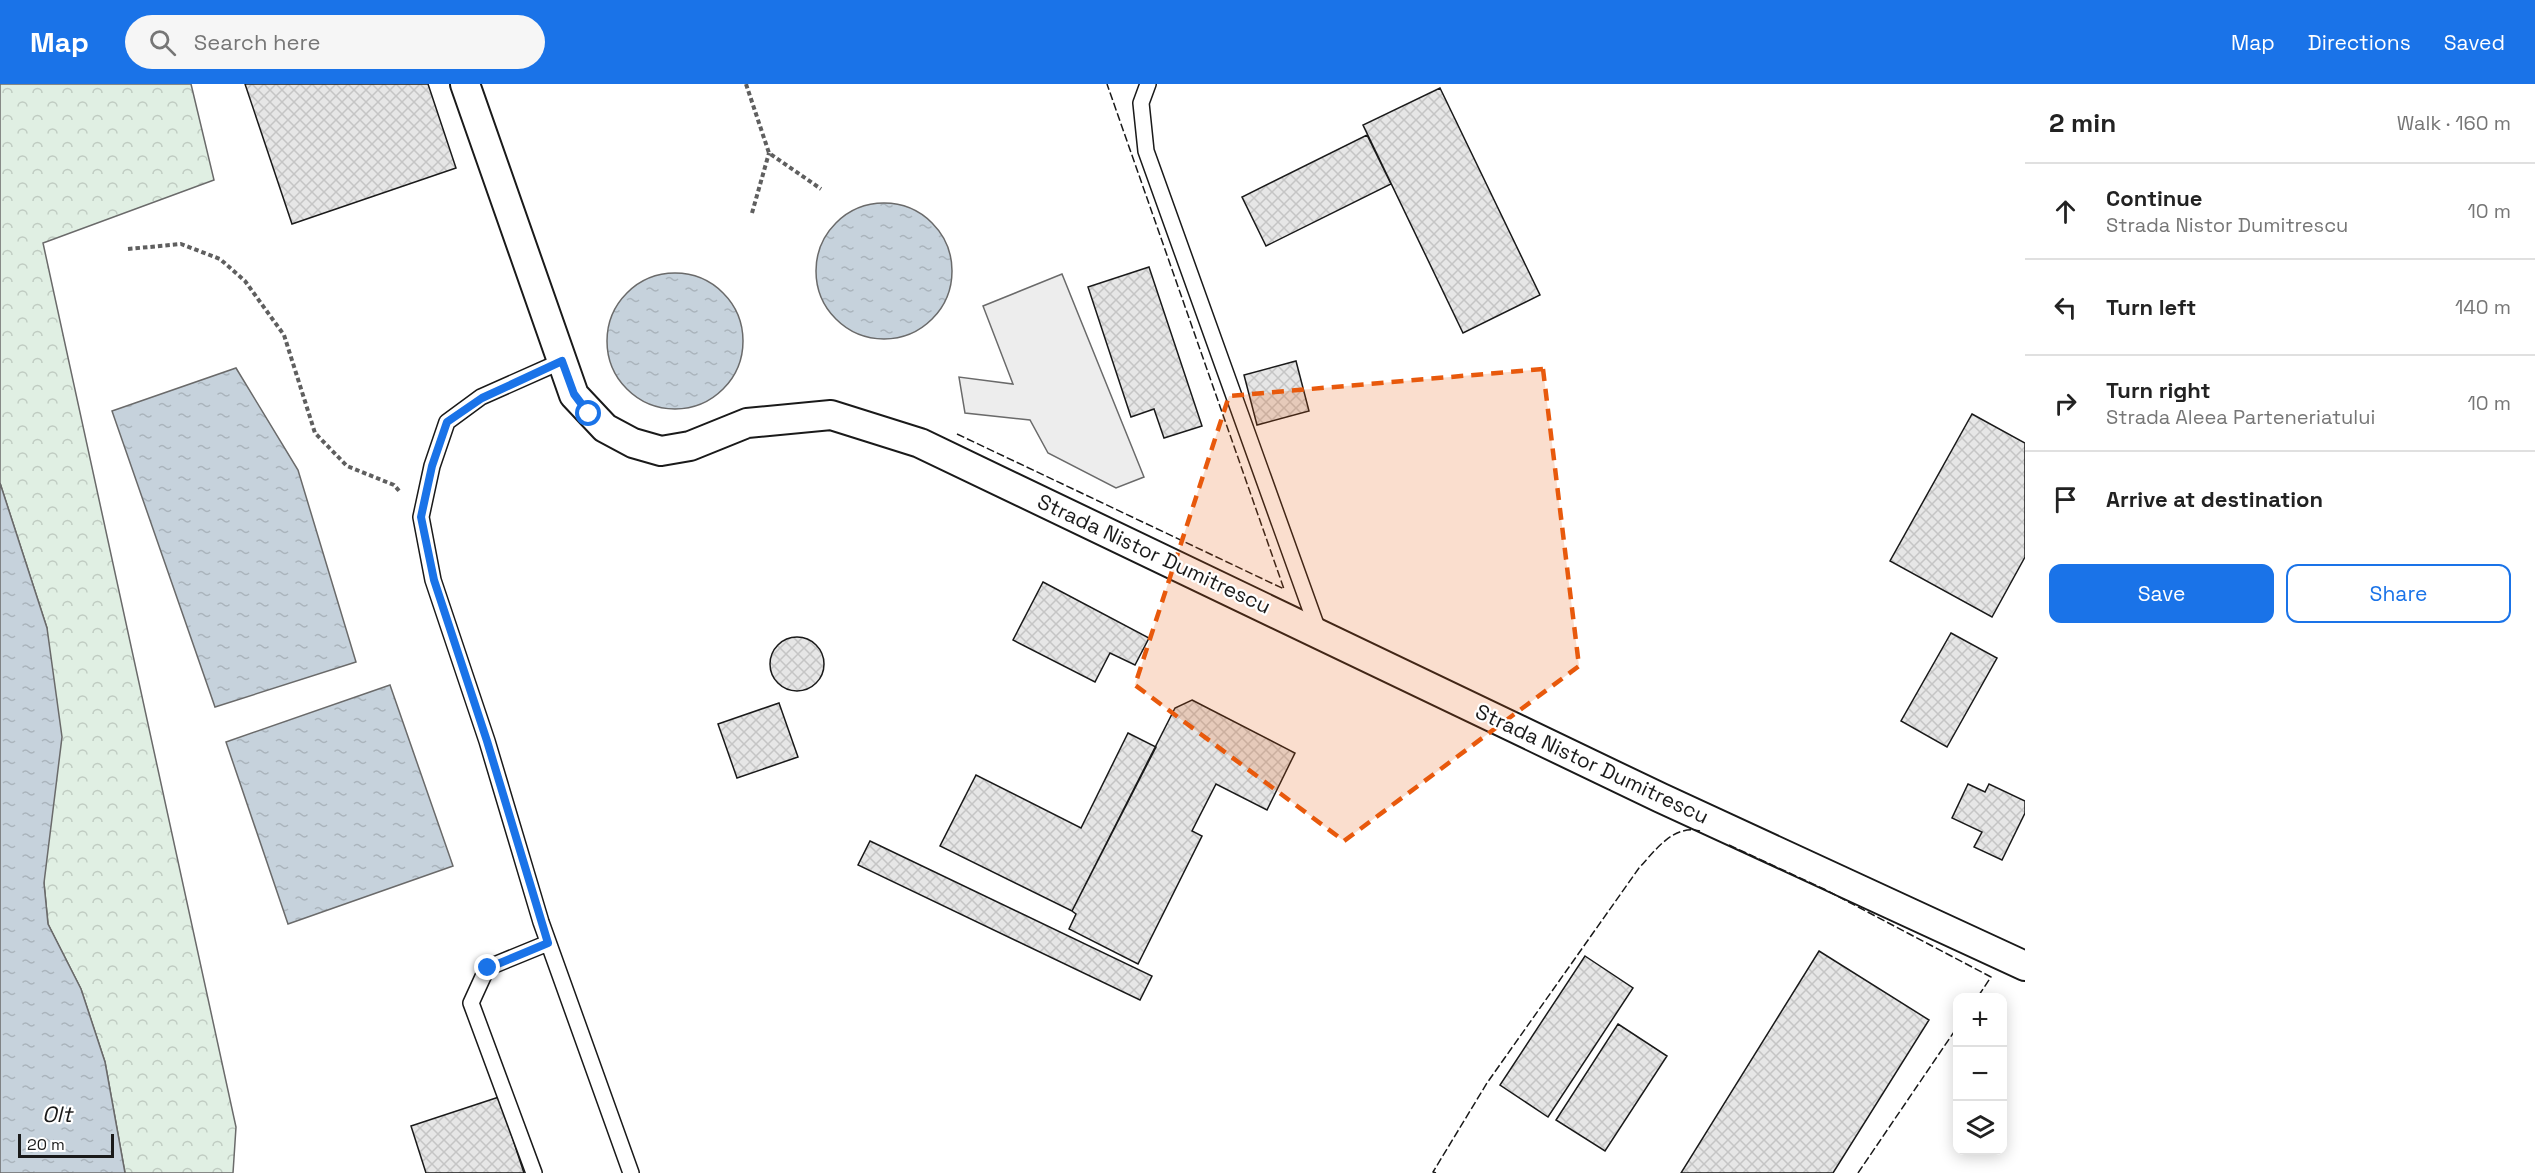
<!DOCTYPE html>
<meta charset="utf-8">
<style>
body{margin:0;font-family:"Space Grotesk",sans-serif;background:#f6f6f6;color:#222}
.controls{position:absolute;right:18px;bottom:18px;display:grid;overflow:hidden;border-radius:12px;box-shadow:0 3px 15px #0003}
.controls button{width:54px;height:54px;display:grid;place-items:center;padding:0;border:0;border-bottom:2px solid #e0e0e0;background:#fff;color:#222;font:30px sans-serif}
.scale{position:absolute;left:18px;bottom:15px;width:96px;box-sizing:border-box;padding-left:6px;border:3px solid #1a1a1a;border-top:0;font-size:16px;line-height:21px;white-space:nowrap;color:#1a1a1a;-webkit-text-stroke:4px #fff;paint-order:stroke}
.stop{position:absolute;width:18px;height:18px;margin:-14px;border:4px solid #1a73e8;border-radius:50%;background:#fff}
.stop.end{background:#1a73e8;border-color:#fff;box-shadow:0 2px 6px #0008}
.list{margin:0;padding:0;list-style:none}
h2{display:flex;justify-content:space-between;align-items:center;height:78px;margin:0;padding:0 24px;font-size:26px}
h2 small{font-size:20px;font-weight:400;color:#767676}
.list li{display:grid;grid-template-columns:39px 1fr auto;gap:18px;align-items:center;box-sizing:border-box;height:96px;padding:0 24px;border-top:2px solid #e0e0e0}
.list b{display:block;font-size:22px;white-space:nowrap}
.list p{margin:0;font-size:20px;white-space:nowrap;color:#767676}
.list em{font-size:20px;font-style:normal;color:#767676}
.actions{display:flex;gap:12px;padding:18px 24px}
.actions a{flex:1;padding:14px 0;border:2px solid #1a73e8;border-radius:12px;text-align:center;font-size:21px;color:#1a73e8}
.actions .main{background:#1a73e8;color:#fff}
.icon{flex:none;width:33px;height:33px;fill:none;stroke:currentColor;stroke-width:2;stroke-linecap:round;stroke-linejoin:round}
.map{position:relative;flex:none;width:2025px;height:1089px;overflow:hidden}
header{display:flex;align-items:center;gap:36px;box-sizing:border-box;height:84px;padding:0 30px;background:#1a73e8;color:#fff}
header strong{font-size:28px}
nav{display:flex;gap:33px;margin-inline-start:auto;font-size:21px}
.search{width:420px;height:54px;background:#f6f6f6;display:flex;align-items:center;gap:15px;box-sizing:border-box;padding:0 21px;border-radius:33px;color:#767676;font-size:22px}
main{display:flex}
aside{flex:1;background:#fff}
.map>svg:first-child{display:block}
.forest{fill:url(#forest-crowns);stroke:#6a6a6a;stroke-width:1.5}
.parking{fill:#ededed;stroke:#6a6a6a;stroke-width:1.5}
.water{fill:url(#water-ripples);stroke:#6a6a6a;stroke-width:1.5}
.building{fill:url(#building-cross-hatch);stroke:#1a1a1a;stroke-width:1.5}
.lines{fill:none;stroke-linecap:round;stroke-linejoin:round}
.service-casing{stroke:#1a1a1a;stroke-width:18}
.minor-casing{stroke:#1a1a1a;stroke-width:32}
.path{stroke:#5f5f5f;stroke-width:4;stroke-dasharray:4.5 3;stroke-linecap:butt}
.service{stroke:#fff;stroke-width:15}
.minor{stroke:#fff;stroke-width:28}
.fence{stroke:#1a1a1a;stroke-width:1.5;stroke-dasharray:8 3;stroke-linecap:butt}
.route{stroke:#1a73e8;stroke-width:8}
.marked{fill:#e8590c;fill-opacity:0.2;stroke:#e8590c;stroke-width:4.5;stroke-dasharray:12 8;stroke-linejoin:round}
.labels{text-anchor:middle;stroke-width:4.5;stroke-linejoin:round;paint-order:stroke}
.street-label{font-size:21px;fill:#1a1a1a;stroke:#fff}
.water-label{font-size:22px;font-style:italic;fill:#1a1a1a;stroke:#fff}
</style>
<header>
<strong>Map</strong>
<div class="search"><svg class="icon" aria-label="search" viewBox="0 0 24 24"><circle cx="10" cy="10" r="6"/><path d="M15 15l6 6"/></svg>Search here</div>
<nav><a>Map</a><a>Directions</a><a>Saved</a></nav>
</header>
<main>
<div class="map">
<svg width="2025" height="1089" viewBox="0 0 2025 1089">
<defs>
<pattern id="forest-crowns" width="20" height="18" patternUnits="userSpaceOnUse" patternTransform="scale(1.5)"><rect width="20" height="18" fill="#e0efe3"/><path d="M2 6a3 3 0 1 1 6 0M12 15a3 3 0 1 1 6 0" fill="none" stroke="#c0ccc2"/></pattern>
<pattern id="water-ripples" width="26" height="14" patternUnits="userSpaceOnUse" patternTransform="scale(1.5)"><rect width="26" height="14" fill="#c6d2dc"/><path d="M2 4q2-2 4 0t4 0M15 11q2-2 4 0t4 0" fill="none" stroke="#aab4bc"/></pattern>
<pattern id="building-cross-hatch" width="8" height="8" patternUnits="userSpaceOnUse" patternTransform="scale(1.5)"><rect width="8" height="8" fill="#e6e6e6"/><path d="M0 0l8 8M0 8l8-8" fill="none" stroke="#c5c5c5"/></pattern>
</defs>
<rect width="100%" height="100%" fill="#fff"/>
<path class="forest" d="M0,0H191L214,96L43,159L236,1043L233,1089H125L105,978L81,905L48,840L44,799L47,544L0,399Z"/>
<path class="parking" d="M1062,190L1144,393L1116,404L1048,369L1030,336L965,329L959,293L1013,300L983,222Z"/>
<path class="water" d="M816 187a68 68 0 1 1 136 0a68 68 0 1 1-136 0Z
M607 257a68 68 0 1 1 136 0a68 68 0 1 1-136 0Z
M236,284L298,386L356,578L215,623L112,327Z
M0,399L47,544L62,653L44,799L48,840L81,905L105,978L125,1089H0Z
M390,601L453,782L288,840L226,658Z"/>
<path class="building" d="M245,0H428L456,84L292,140Z
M1440,4L1540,211L1463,249L1363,41Z
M1367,51L1391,100L1266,162L1242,113Z
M1149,183L1202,342L1164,354L1154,325L1131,333L1088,203Z
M1296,277L1309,327L1257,341L1244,291Z
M1972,330L2025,359V473L1992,533L1890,477Z
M1043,498L1149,554L1135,581L1110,569L1095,598L1013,556Z
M1951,549L1997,574L1947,663L1901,637Z
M770 580a27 27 0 1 1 54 0a27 27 0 1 1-54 0Z
M1192,616L1295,669L1267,726L1216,700L1192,747L1202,752L1138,880L1069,845L1076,830L1072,827L1175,624Z
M779,619L798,673L737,694L718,640Z
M1128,649L1156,663L1072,827L940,762L976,691L1081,744Z
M1968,700L1985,708L1989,700L2025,717V729L2002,776L1974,763L1982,748L1952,734Z
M870,757L1152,892L1140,916L858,781Z
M1819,867L1929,936L1833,1089H1681Z
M1585,872L1633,904L1548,1033L1500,1001Z
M1618,940L1667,972L1605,1067L1556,1036Z
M499,1013L524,1089H426L411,1042Z"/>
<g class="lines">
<g class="service-casing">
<path id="service" d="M1148,0L1141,19L1146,67L1319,549
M562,277L481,313L447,338L432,382L421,433L433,496L487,657L541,838L631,1089
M534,1089L471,919L487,884L548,859"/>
</g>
<g class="minor-casing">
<path id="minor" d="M465,0L574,311L605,344L633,359L661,367L690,362L747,339L831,331L920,359L1661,714L2025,882"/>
</g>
<path class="path" d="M746,0L769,69L821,105
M752,129L769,69
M128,165L181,160L220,175L245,197L284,251L315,349L347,382L394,401L401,409"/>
<use href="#service" class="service"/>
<use href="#minor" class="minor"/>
<path class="fence" d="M957,350L1284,505L1107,0
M1729,761L1824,805L1991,893L1977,914
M1436,1089L1433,1088L1487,999L1639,784C1655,767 1673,740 1700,747
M1858,1089L1958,942"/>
</g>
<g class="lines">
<path class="route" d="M488,884L548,859L487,657L434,496L421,433L432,382L447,338L482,314L562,277L574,310L589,330"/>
</g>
<path class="marked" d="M1543,285L1579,582L1344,757L1135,601L1229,312Z"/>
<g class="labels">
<g class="street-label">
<text transform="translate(1154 470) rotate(25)" y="7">Strada Nistor Dumitrescu</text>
<text transform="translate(1592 680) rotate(25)" y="7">Strada Nistor Dumitrescu</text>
</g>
<g class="water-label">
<text x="57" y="1038">Olt</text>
</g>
</g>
</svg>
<div class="controls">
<button>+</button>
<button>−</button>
<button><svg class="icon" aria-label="layers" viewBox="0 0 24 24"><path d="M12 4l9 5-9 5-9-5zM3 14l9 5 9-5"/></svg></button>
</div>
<div class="scale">20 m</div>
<div class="stop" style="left:589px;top:330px"></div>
<div class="stop end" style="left:488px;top:884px"></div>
</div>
<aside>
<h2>2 min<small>Walk · 160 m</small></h2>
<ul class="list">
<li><svg class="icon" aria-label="ahead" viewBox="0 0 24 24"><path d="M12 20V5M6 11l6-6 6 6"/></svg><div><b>Continue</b><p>Strada Nistor Dumitrescu</p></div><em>10 m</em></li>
<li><svg class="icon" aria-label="left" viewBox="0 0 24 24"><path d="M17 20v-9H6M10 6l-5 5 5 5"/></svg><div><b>Turn left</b></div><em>140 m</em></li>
<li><svg class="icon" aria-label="right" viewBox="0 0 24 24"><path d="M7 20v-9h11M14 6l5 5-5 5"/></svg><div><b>Turn right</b><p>Strada Aleea Parteneriatului</p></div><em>10 m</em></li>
<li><svg class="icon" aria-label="arrive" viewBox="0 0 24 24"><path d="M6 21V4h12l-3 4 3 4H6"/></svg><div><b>Arrive at destination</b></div></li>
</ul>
<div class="actions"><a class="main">Save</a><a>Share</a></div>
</aside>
</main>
